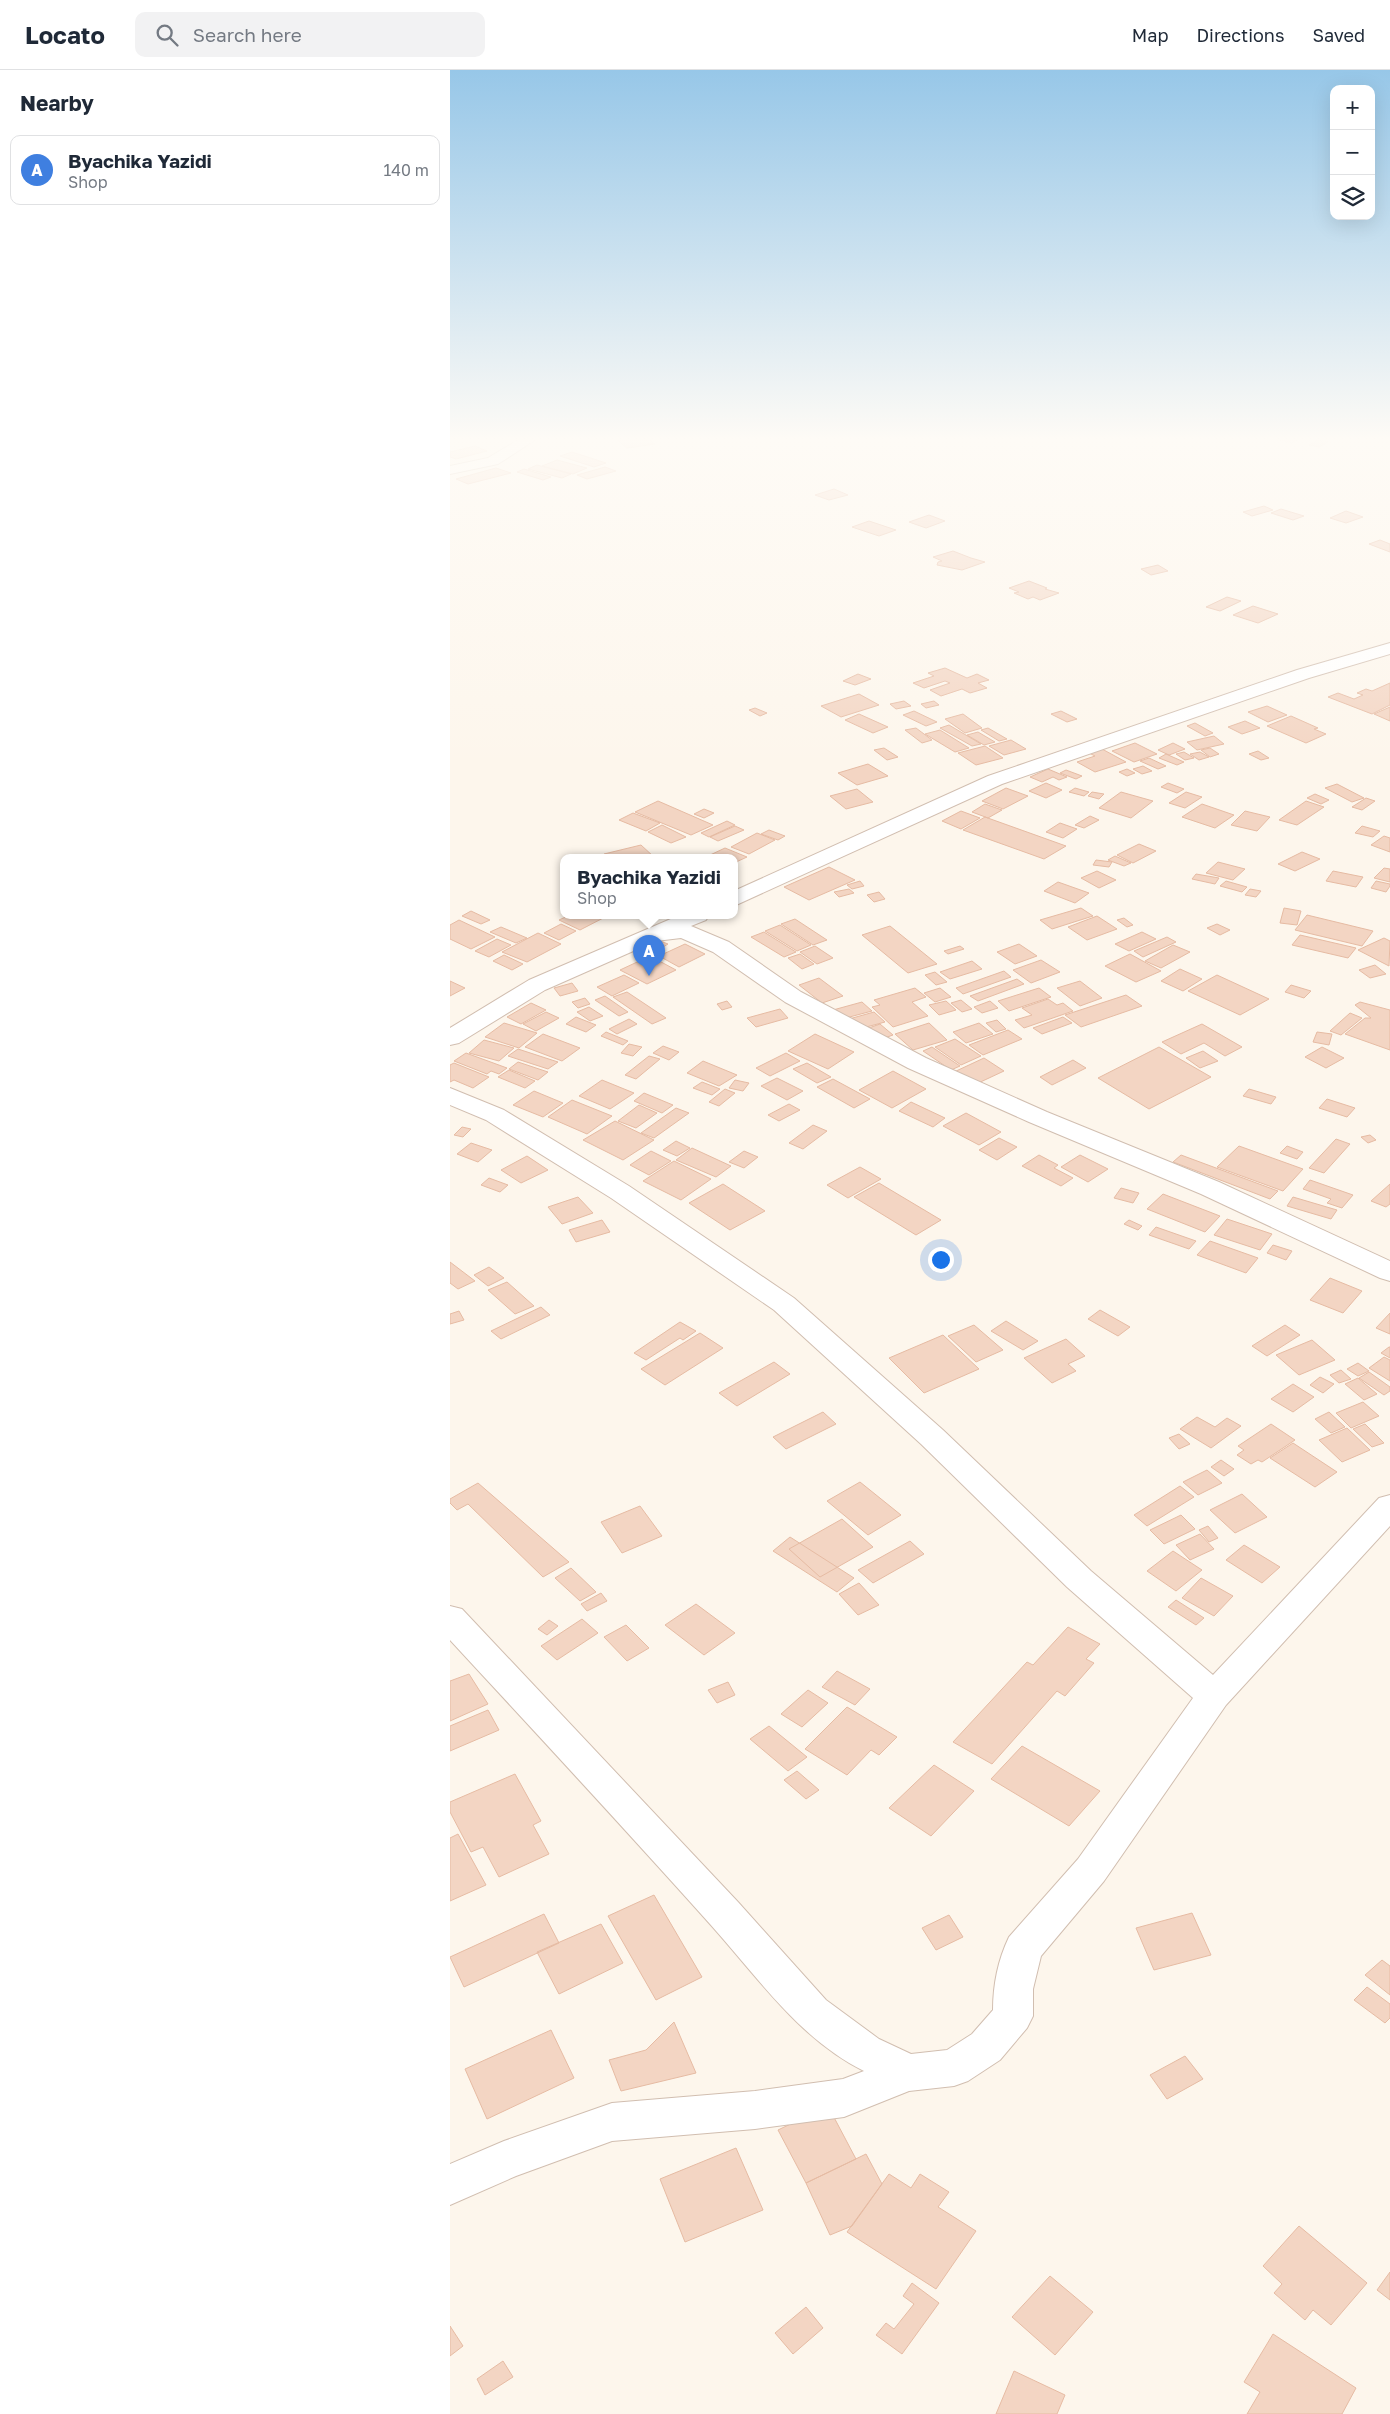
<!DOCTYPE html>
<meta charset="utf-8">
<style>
body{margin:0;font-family:"Golos Text",sans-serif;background:#f2f2f3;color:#1f2937}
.controls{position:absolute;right:15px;top:15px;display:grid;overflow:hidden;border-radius:10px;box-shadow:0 5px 20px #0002}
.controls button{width:45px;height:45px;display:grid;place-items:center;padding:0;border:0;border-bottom:1px solid #e0e1e3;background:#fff;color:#1f2937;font:25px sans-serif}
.you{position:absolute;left:490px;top:1189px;width:18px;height:18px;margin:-12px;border:4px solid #fff;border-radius:50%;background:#1a73e8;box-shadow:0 0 0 8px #1a73e833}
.badge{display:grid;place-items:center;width:32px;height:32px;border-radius:50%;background:#111827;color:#fff;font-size:16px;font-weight:700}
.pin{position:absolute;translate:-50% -41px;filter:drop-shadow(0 1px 2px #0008)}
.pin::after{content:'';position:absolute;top:26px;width:18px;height:15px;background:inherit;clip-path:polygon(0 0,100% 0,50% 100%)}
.popup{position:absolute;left:110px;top:784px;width:178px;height:65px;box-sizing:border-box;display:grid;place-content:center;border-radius:10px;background:#fff;filter:drop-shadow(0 1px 4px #0005);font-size:16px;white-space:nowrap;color:#747a83}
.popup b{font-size:19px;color:#1f2937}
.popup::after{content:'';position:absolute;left:50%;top:100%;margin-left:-10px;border:10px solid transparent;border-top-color:#fff}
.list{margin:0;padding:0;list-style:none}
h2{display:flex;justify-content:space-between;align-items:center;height:65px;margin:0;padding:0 20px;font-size:21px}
h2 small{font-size:16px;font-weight:400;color:#747a83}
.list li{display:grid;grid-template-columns:32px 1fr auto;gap:15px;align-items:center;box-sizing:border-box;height:70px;margin:0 10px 10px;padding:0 10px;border:1px solid #e0e1e3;border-radius:10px}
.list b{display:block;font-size:19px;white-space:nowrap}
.list p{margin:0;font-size:16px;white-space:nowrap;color:#747a83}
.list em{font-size:16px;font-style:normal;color:#747a83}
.icon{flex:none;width:28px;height:28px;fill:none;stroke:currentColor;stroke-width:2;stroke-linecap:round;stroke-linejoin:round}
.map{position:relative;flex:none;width:940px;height:2344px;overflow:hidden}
header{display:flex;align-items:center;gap:30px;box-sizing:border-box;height:70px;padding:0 25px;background:#fff;border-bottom:1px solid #e0e1e3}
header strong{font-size:24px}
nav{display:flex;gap:28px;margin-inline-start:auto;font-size:18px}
.search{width:350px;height:45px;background:#f2f2f3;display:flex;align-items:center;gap:12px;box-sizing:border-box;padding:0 18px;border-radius:10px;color:#747a83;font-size:19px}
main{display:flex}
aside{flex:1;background:#fff}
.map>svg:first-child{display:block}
.building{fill:#f3d5c3;stroke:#e6bba3}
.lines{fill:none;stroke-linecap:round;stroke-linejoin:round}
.street-casing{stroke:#d1beb0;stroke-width:2}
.street{fill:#fff;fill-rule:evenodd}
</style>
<header>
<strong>Locato</strong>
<div class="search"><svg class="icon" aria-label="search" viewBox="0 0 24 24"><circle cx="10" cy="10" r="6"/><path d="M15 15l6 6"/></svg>Search here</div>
<nav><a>Map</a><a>Directions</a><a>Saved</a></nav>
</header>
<main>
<aside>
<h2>Nearby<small></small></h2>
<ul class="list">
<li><span class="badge" style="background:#3f7fe0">A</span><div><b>Byachika Yazidi</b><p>Shop</p></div><em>140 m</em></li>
</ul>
</aside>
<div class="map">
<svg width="940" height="2344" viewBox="0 0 940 2344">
<rect width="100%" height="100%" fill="#fdf6ec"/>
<path class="building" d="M179,368H197L205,374L177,378L167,370Z
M821,368H850L842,373Z
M868,370L878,372L869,377L859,375Z
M25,376L37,381L6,389L0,387V382Z
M122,382L156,393L144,397L110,386Z
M107,390L137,398L123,404L92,396Z
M87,395L121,404L112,408L78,399Z
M155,397L166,401L137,409L127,405Z
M46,398L61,403L18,414L6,409Z
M74,399L101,407L93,410L67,402Z
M384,419L398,425L379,430L365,425Z
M814,436L823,440L802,446L793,442Z
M831,439L854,446L843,450L821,443Z
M896,441L913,447L896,453L880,448Z
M479,445L495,451L476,458L459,452Z
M419,451L446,460L429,466L402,457Z
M930,470L940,474V482L919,474Z
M503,481L521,488L535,492L512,500L487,495L488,492L492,491L483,487Z
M708,495L718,501L701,505L691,499Z
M579,511L597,518L595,519L609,523L590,530L583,527L578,529L564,523L569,522L559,518Z
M777,527L791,531L770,541L756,537Z
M803,536L828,544L808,553L783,545Z
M495,598L517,608L527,604L539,610L528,613L537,618L520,623L512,619L491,626L480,620L500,613L495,611L474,618L463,613L484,606L478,603Z
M408,604L421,609L405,615L393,611Z
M940,613V635L922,644L878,627L888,623L904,629L913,625L907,623L916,619L922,621Z
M409,624L429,635L391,647L371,636Z
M454,631L461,636L446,639L440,634Z
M484,631L489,635L476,638L471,634Z
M817,636L837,645L818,652L798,642Z
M940,637V651L924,644Z
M305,638L317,643L310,646L299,640Z
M464,641L487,652L476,656L453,645Z
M611,641L627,649L617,652L601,644Z
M409,644L438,657L423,663L395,650Z
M513,644L532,658L515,663L495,649Z
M841,646L868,658L864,659L876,664L856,673L817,656Z
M795,651L810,658L792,664L778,657Z
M745,653L763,663L755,666L737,656Z
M499,655L531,674L522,676L490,658Z
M466,658L482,670L472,673L455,660Z
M538,658L557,669L549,671L531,660Z
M490,660L519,678L505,682L475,664Z
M528,662L545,672L534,675L517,665Z
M764,666L774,674L747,680L737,672Z
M561,670L576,679L554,685L539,676Z
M685,673L707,684L684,692L662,681Z
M723,673L735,679L719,685L708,680Z
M535,676L553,688L526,695L508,683Z
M434,678L448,687L437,690L424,680Z
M760,678L769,684L760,687L751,680Z
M652,679L676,692L645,702L627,692L645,686L639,683Z
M808,681L819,688L811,690L799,684Z
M734,682L744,688L735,690L726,684Z
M750,682L759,687L749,690L740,684Z
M716,684L734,692L727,695L709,688Z
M699,688L716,696L708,699L690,691Z
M418,694L438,706L407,715L388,703Z
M693,696L702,701L692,704L683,699Z
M598,699L617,707L609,710L603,707L592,712L580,707Z
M677,699L685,703L677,706L669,702Z
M616,700L632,706L626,709L610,703Z
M596,713L612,720L596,728L579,721Z
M718,713L734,719L727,723L711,717Z
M887,714L914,728L902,732L875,718Z
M556,718L578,726L553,739L532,731Z
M625,718L639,722L634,726L619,722Z
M407,719L423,732L396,739L380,726Z
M642,722L654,724L649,729L638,726Z
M671,722L703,731L681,748L649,738Z
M736,722L752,727L735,738L719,733Z
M865,724L879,730L871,734L857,728Z
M916,728L925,731L912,740L902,737Z
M208,731L263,755L241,765L185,742Z
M856,731L874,737L847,755L829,750Z
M535,734L552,740L538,748L522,742Z
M752,734L784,745L765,758L732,747Z
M254,739L264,743L254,748L244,744Z
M511,741L530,748L511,759L492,751Z
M795,741L820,747L807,761L781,755Z
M183,743L210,753L196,761L169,750Z
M640,746L649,750L634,758L625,755Z
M535,747L616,776L594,789L513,760Z
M277,751L285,755L259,767L251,763Z
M610,753L627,759L613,768L596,762Z
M212,755L236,767L221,773L198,762Z
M285,756L294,760L268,771L260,767Z
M912,756L930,761L923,767L905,763Z
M319,760L335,766L328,770L311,764Z
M307,763L325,770L299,784L281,777Z
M934,766L940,768V782L921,775Z
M689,774L706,781L683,793L667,785Z
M191,775L204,787H158L154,784Z
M275,778L297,787L284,793V787L258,786Z
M852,782L870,789L845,801L828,794Z
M665,786L681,793L674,796L658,790Z
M646,790L662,792L659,797L643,795Z
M768,792L795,799L783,810L756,803Z
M379,797L405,810L359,830L334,817Z
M934,798L940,799V812L924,808Z
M647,801L666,810L649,818L631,808Z
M883,801L913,807L906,817L876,811Z
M746,804L769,808L765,814L742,809Z
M410,811L414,816L402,819L397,815Z
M776,811L797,817L792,822L770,816Z
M926,811L940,814V816L936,822L921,818Z
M608,812L639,823L625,833L594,821Z
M399,819L404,823L389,827L384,822Z
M800,819L811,821L806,827L795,825Z
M429,822L435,829L424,832L417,825Z
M631,838L643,846L602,859L590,850Z
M834,838L851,841L847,855L830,853Z
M21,841L40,850L31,854L12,846Z
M120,845H159L130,860L109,850Z
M857,845L923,861L912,876L845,860Z
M647,846L667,859L637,870L618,857Z
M674,848L683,855L677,857L667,850Z
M345,849L377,870L363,875L331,854Z
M9,850L45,867L21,879L0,869V855Z
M111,854L126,861L109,870L94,863Z
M767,854L780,860L770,865L757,858Z
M330,855L361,875L347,881L315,861Z
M440,856L487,894L458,903L412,865Z
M51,857L77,868L66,873L40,862Z
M314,862L346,882L334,887L301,867Z
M692,862L706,869L679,881L665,874Z
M88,863L111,874L77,892L52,882Z
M850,865L906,878L898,888L842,875Z
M717,867L726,872L693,887L684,881Z
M934,868L940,871L939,896L908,880Z
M47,869L61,875L39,887L25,881Z
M205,869L218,874L205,882L191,877Z
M235,874L255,884L229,897L209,886Z
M569,874L587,886L565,894L547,882Z
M723,875L740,882L711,898L695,891Z
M365,876L383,888L367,894L350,882Z
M510,876L514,879L498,884L494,881Z
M350,884L364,894L352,899L338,888Z
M680,884L711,901L686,912L655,896Z
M54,885L73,894L62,900L43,891Z
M200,886L226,900L197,914L170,900Z
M591,890L610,902L581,913L563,900Z
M522,891L532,899L500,909L490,902Z
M925,895L936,904L920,908L909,900Z
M730,899L752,909L733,921L711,911Z
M554,901L561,907L513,924L506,918Z
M485,902L497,912L486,915L475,905Z
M174,905L189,913L162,926L147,917Z
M767,905L819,929L790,945L738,921Z
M369,908L393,926L372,933L349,915Z
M567,909L574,914L528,931L520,926Z
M0,911L15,918L0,926Z
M630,911L652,928L630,936L607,918Z
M122,913L128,921L110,926L104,918Z
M841,915L861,921L854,928L835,922Z
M465,918L476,927L462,932L478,946L443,957L422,937L430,935L424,930Z
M490,918L501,927L485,932L474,923Z
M589,918L601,927L559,941L548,931Z
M177,922L216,948L202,954L163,927Z
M676,925L692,936L631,957L615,945Z
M155,926L178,942L169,946L145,930Z
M135,928L140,934L128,938L122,932Z
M598,929L607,935L613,933L623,941L574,958L565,950L582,945L572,938Z
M511,930L522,939L512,942L501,933Z
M277,931L282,937L272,940L267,934Z
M496,931L506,940L489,945L479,935Z
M540,931L548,938L532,943L524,937Z
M412,932L422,941L392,949L383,940Z
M910,932L940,940V980L895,964L915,948H921L905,935Z
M81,933L96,940L71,954L57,947Z
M139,937L153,946L140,951L127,942Z
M330,939L338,948L306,957L297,948Z
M96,942L109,948L86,961L73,954Z
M424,942L435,952L409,959L399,949Z
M900,943L912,948L891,965L880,961Z
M126,947L146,955L136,962L116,954Z
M613,947L622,953L592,964L583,958Z
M179,949L187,954L167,964L159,959Z
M547,950L556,959L546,962L536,953Z
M54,953L87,963L69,978L35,967Z
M479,953L497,970L463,980L445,964Z
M529,953L543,964L516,973L503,962Z
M430,954L443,965L429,970L416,959Z
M752,954L792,977L775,986L754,973L731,984L712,972Z
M558,960L572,969L533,985L519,975Z
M156,962L178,971L173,975L151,966Z
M867,962L882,964L879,975L863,972Z
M93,964L130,978L112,991L75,977Z
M365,964L404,982L378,999L338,981Z
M505,969L531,986L511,995L485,977Z
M34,970L64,978L49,991L19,983Z
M179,974L192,977L183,986L171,983Z
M213,976L229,982L219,990L203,983Z
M482,977L510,996L501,1000L473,981Z
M709,977L761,1007L699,1039L648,1008Z
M872,977L894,988L876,998L855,987Z
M68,979L108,992L98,999L58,986Z
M753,981L768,991L750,998L736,988Z
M16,983L57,998L49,1004L41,1001L37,1004L4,991Z
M336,983L350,991L320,1006L306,998Z
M199,986L210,989L186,1009L175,1005Z
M534,988L554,1001L524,1015L504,1002Z
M623,990L636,998L602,1015L590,1007Z
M253,991L287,1005L269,1016L237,1003Z
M68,992L98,1002L88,1010L59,999Z
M4,993L39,1007L23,1018L4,1010L0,1012V995Z
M357,993L381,1007L367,1013L343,999Z
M59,1000L85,1011L75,1018L48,1007Z
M443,1001L476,1019L442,1038L409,1020Z
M327,1008L353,1021L337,1030L311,1016Z
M383,1009L420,1029L404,1038L367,1017Z
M152,1010L184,1023L160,1039L129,1026Z
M285,1010L299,1013L293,1021L279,1018Z
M252,1012L270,1019L262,1025L243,1018Z
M275,1019L285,1023L269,1036L259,1032Z
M799,1019L826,1027L821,1034L793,1026Z
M84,1021L113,1033L93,1047L63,1035Z
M194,1023L223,1035L212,1043L184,1031Z
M877,1029L905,1038L897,1047L869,1038Z
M122,1030L162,1046L137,1064L98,1047Z
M461,1032L495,1048L483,1057L449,1041Z
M339,1034L350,1040L329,1051L318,1045Z
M189,1035L207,1043L186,1058L168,1051Z
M226,1038L239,1043L204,1068L191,1063Z
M516,1043L551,1062L529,1075L493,1056Z
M165,1051L204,1070L173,1090L133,1070Z
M363,1055L377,1061L353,1079L339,1073Z
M12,1057L21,1059L13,1067L4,1065Z
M920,1065L926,1070L918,1073L911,1067Z
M549,1068L567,1077L547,1090L529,1080Z
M886,1069L900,1074L874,1103L859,1098Z
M226,1071L240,1078L227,1086L213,1080Z
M21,1073L42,1080L28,1092L7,1084Z
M789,1076L853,1099L833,1121L767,1097Z
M837,1076L853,1082L847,1089L830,1083Z
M242,1078L281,1096L266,1107L226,1090Z
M201,1081L221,1091L199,1105L180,1095Z
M294,1081L308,1087L294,1098L279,1092Z
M589,1085L608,1095L604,1098L623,1108L611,1116L572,1096Z
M630,1085L658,1099L638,1112L611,1097Z
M731,1085L828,1121L820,1129L723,1092Z
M77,1086L98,1100L71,1113L51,1100Z
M224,1091L261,1109L231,1130L193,1111Z
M410,1097L431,1109L398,1128L377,1115Z
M39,1108L58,1115L50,1122L31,1115Z
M860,1110L903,1125L892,1138L877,1133L881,1129L853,1119Z
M429,1113L491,1150L466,1165L404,1127Z
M273,1114L315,1141L280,1160L239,1133Z
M940,1114V1134L936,1137L921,1131Z
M671,1118L689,1123L683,1133L664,1128Z
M713,1124L770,1146L755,1162L697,1139Z
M128,1127L143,1143L112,1154L98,1137Z
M843,1127L887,1140L881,1149L837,1136Z
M777,1149L822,1164L810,1180L764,1165Z
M152,1150L160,1162L126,1172L119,1160Z
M679,1150L692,1156L688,1160L674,1154Z
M706,1157L746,1171L739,1179L699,1165Z
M760,1171L808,1188L796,1203L747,1185Z
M823,1175L842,1181L836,1190L817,1183Z
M0,1192L25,1211L8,1219L0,1213Z
M39,1197L54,1208L38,1216L24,1205Z
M880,1208L912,1221L893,1243L860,1230Z
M57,1212L84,1236L65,1244L38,1220Z
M91,1237L100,1245L51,1269L41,1261Z
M650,1240L680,1257L668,1266L638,1249Z
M9,1241L14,1250L0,1254V1244Z
M940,1243V1264L926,1258Z
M556,1251L588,1271L573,1280L541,1261Z
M230,1252L246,1261L233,1270L230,1268L196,1290L184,1283Z
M524,1255L553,1280L526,1292L498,1266Z
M835,1255L850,1265L817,1286L802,1276Z
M250,1263L273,1278L215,1315L191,1299Z
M493,1265L529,1299L474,1323L439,1288Z
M616,1269L635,1286L618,1294L626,1301L602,1313L574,1288Z
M862,1270L885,1290L849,1305L826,1285Z
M939,1277H940V1288L931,1283Z
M934,1287L940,1290V1311L919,1298Z
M324,1292L340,1304L287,1336L269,1323Z
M908,1293L919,1301L908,1306L897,1299Z
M891,1300L901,1309L889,1313L880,1305Z
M919,1302L940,1317V1321L934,1325L909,1308Z
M870,1307L884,1314L873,1323L860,1315Z
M908,1308L927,1324L914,1330L895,1314Z
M843,1314L864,1327L843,1342L821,1329Z
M913,1332L929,1346L901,1358L886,1343Z
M373,1342L386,1354L336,1379L323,1367Z
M879,1342L895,1357L881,1363L865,1349Z
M747,1347L765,1357L777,1348L791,1356L761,1378L730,1359Z
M821,1354L845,1370L812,1392L808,1390L801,1394L787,1385L794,1380L788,1376Z
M915,1354L934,1373L922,1377L903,1359Z
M897,1358L920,1380L892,1392L869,1370Z
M729,1364L740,1374L729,1379L719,1368Z
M843,1373L887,1402L865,1417L820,1388Z
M771,1390L784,1399L774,1406L761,1397Z
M757,1400L772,1413L748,1425L733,1412Z
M410,1412L451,1445L418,1465L377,1431Z
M28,1413L119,1492L93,1507L18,1434L7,1440L0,1433V1429Z
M730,1416L744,1427L697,1456L684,1445Z
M792,1424L817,1447L785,1463L760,1440Z
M190,1436L212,1466L172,1483L151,1452Z
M731,1445L745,1459L714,1474L700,1460Z
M392,1449L423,1477L370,1507L339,1479Z
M758,1456L768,1468L759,1472L749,1460Z
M750,1464L764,1479L740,1490L726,1475Z
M340,1467L404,1508L387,1522L323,1481Z
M460,1471L474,1484L423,1513L408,1500Z
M794,1475L830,1497L812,1513L776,1490Z
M723,1481L752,1500L726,1521L697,1501Z
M121,1498L146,1522L130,1531L105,1508Z
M751,1508L783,1526L764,1546L732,1528Z
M409,1513L429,1535L408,1545L389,1524Z
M151,1523L157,1531L137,1541L131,1534Z
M726,1530L754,1548L746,1555L718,1537Z
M246,1534L285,1563L254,1585L215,1555Z
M132,1549L148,1563L107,1590L91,1576Z
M99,1550L108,1556L97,1565L88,1559Z
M176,1555L199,1578L177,1591L154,1567Z
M618,1557L650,1574L636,1589L644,1593L615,1626L607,1621L542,1694L503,1672L577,1592L583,1595Z
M387,1601L420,1619L405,1635L372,1617Z
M19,1604L38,1634L0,1651V1611Z
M278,1612L285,1625L267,1633L258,1620Z
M358,1620L378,1633L352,1657L331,1644Z
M397,1637L447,1667L429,1685L421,1680L397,1705L355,1679Z
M38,1640L49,1660L0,1681V1656Z
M319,1656L357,1687L338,1701L300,1669Z
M572,1676L650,1721L619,1756L541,1709Z
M484,1695L524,1721L481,1766L439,1738Z
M347,1701L369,1720L356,1729L334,1710Z
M65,1704L91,1751L83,1755L99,1784L49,1807L33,1777L21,1782L0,1742V1732Z
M8,1764L36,1815L0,1831V1768Z
M204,1825L252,1907L206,1930L158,1846Z
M742,1843L761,1885L704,1900L686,1858Z
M94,1844L109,1873L14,1917L0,1887Z
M499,1845L513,1867L486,1880L472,1858Z
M151,1854L173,1893L109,1924L87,1882Z
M932,1890L940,1896V1925L915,1905Z
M917,1917L940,1934V1948L935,1953L904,1930Z
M224,1952L246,2003L171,2021L159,1990L196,1980Z
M101,1960L124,2008L37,2049L15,1999Z
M735,1986L753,2009L717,2029L700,2005Z
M378,2036L406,2089L356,2113L328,2060Z
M286,2078L313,2140L235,2172L210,2109Z
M416,2084L432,2114L402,2156L380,2165L356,2113Z
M439,2104L461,2118L470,2104L499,2122L488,2137L526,2161L486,2219L397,2162Z
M849,2156L917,2213L881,2255L863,2240L855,2250L824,2223L832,2214L813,2196Z
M940,2202V2230L927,2220Z
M600,2206L643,2242L605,2285L562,2247Z
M462,2213L489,2233L452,2284L426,2265L436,2253L444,2259L464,2234L453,2226Z
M356,2237L373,2258L343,2284L325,2263Z
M0,2256L13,2276L0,2286Z
M823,2264L906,2318L892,2344H797L810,2322L794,2312Z
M53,2291L63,2307L35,2325L27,2309Z
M564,2301L615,2325L607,2344H546Z"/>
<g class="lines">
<g class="street-casing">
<path id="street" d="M71,368H88L48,394L0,404V396L38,388Z
M940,573V584L859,608L552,714L284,836V821L538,706L847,600Z
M230,845H259L256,850L241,856L279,872L351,922L476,988L597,1042L769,1112L940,1191V1211L930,1208L751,1124L579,1052L458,998L335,932L263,882L231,868L206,871L95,920L9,973L0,975V958L79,910Z
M0,1018L54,1040L179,1116L344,1228L493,1360L641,1501L763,1605L929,1428L940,1425V1456L776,1635L654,1811L591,1886L583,1919V1946L577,1958L550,1990L518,2011L504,2016L459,2021L394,2047L305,2059L162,2071L66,2106L0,2135V2094L54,2071L162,2033L305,2021L393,2009L414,2001C349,1969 307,1906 260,1854C174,1758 87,1664 0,1570V1536L12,1539L288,1832L376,1930L429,1969L461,1984L497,1980L522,1964L543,1940C543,1915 548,1890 559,1867L628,1789L743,1628L617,1517L471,1374L324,1240L161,1128L36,1050L0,1035Z"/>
</g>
<use href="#street" class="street"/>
</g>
<linearGradient id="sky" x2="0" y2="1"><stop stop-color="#97c7e8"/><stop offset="0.53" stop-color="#fefbf6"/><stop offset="1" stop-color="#fefbf6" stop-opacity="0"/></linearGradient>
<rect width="940" height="696" fill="url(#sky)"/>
</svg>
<div class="controls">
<button>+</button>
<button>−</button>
<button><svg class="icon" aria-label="layers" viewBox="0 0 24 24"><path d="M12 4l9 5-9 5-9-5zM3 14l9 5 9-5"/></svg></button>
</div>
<div class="you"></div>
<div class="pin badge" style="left:199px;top:906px;background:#3f7fe0">A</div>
<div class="popup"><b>Byachika Yazidi</b>Shop</div>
</div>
</main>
